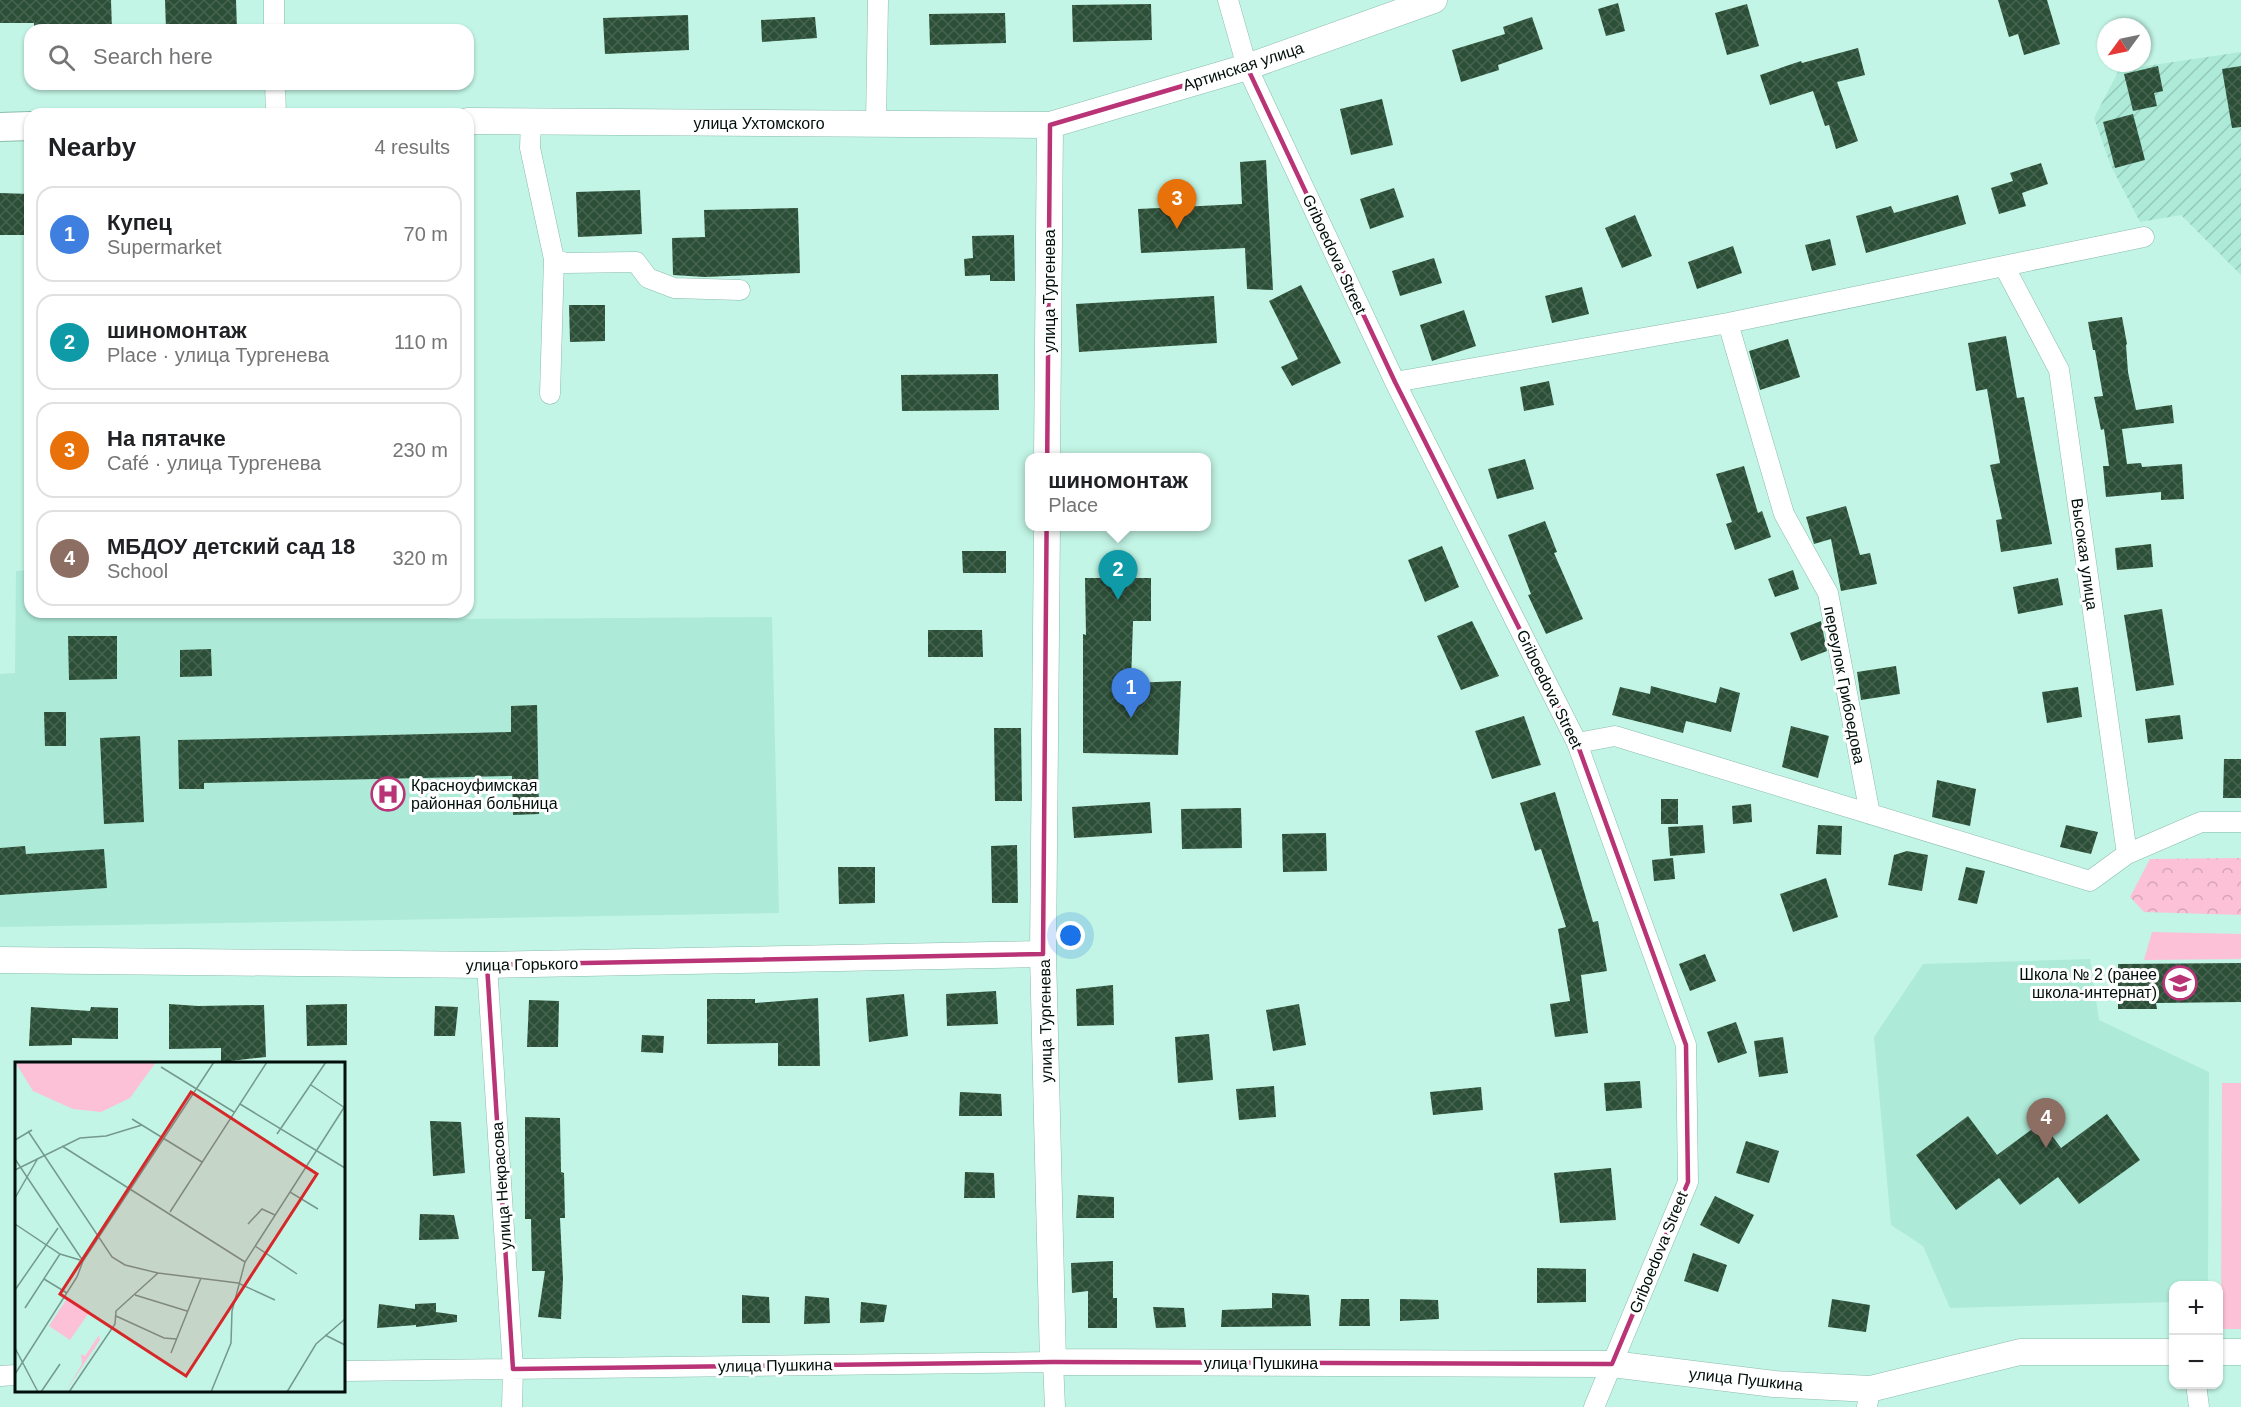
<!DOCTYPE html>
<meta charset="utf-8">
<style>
body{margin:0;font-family:Helvetica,sans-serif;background:#f2f2f2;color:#202124}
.controls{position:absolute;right:18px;bottom:18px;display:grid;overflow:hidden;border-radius:12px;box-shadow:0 2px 4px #0004}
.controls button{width:54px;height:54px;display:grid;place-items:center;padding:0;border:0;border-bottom:2px solid #e0e0e0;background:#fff;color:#202124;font:30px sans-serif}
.compass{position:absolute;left:2097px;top:18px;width:54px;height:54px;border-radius:50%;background:#fff;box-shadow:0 2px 4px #0004;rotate:237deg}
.you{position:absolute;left:1071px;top:936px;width:21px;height:21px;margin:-15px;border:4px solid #fff;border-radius:50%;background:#1a73e8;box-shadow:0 0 0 9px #1a73e833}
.badge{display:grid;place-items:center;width:39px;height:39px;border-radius:50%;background:#0f766e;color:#fff;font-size:20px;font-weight:700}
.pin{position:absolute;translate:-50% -50px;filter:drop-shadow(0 2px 3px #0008)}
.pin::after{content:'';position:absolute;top:32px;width:21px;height:18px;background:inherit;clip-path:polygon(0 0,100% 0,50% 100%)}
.popup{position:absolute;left:1025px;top:453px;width:186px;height:78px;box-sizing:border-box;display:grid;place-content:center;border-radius:12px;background:#fff;filter:drop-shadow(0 2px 4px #0005);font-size:20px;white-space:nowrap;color:#757577}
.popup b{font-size:22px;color:#202124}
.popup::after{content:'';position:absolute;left:50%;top:100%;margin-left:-12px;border:12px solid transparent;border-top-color:#fff}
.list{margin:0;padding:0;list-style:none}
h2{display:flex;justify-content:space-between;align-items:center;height:78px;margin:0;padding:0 24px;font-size:26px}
h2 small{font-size:20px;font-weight:400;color:#757577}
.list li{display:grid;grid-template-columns:39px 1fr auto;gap:18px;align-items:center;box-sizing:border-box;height:96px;margin:0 12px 12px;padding:0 12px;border:2px solid #e0e0e0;border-radius:18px}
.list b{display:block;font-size:22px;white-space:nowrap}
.list p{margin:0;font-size:20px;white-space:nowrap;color:#757577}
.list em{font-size:20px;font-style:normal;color:#757577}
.icon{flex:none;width:33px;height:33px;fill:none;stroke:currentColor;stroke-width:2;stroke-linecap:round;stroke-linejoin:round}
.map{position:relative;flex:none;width:2241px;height:1407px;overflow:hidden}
.search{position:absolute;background:#fff;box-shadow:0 2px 4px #0004;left:24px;top:24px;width:450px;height:66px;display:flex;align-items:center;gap:15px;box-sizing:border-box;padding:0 21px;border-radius:18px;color:#757577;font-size:22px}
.panel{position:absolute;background:#fff;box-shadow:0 2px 4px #0004;left:24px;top:108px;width:450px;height:510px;border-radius:18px}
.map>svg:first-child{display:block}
.built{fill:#aeead8}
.industrial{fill:url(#industrial-furrows)}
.green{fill:#fcc1d7}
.forest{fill:url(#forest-crowns)}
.building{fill:url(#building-cross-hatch)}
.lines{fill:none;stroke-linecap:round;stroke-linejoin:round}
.minor-casing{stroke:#8abcac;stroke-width:21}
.tertiary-casing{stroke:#8abcac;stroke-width:27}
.secondary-casing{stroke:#8abcac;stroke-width:30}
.minor{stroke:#fff;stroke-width:20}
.tertiary{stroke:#fff;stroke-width:26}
.secondary{stroke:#fff;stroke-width:28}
.marked{fill:none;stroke:#b93377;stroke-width:4.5;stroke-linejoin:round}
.labels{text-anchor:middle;stroke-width:6;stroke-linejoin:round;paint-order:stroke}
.street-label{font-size:16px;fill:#000f0a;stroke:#fff}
.poi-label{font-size:16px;fill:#000f0a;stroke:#fff;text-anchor:start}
.inset-road{fill:none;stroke:#74998d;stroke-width:1.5}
.view{fill:#d62828;fill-opacity:0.15;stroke:#d62828;stroke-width:3}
.inset-edge{fill:none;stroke:#000f0a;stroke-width:3}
</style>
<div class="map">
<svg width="2241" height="1407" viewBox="0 0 2241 1407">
<defs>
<pattern id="industrial-furrows" width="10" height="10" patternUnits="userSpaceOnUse" patternTransform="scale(1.5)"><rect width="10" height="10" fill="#aeead8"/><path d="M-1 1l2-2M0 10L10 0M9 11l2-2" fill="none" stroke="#94c8b8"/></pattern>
<pattern id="forest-crowns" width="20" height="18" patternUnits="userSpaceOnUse" patternTransform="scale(1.5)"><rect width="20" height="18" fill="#fcc1d7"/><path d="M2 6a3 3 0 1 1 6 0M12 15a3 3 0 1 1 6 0" fill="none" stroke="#d6a5b7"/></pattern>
<pattern id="building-cross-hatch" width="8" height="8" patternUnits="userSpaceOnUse" patternTransform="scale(1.5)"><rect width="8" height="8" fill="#2c4f38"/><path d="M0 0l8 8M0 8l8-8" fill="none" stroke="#476451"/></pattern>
</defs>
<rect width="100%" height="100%" fill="#c2f5e5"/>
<path class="built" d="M30,570V612H447L449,619L772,617L779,913L0,927V674L15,673L16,571Z
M2090,959L2099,1020L2209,1072L2208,1285L2174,1286L2173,1302L1950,1308L1923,1246L1891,1225L1874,1037L1923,964Z"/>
<path class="industrial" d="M2241,52V275L2181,215L2140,222L2111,166L2094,118L2119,70Z"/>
<path class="green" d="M2152,932L2241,934V959L2144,960Z
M2222,1083H2241V1329H2221Z"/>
<path class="forest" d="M2241,858V915L2144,912L2130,897L2150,859Z"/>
<path class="building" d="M0,0H111L112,30H34V23H0Z
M165,0H236L237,30H166Z
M1998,0H2047L2060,44L2024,55L2018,34L2009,37Z
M1618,3L1625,31L1606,36L1598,9Z
M1151,4L1152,40L1073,42L1072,5Z
M1747,4L1759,46L1727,55L1715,13Z
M1005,13L1006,43L930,45L929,14Z
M688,15L689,50L605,54L603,18Z
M815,17L817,38L762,42L761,20Z
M1532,17L1543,49L1498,65L1499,70L1461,82L1452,50L1505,34L1503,27Z
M1858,48L1865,75L1837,82L1858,141L1836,149L1829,125L1825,126L1813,91L1770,105L1760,75L1801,61L1802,63Z
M2158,66L2163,91L2154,93L2157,106L2133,111L2124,74Z
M2241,66V127L2232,128L2222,69Z
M1382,99L1393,145L1351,155L1340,109Z
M2133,114L2145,160L2115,168L2103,122Z
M1266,160L1273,290L1247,289L1245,248L1141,253L1138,209L1242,204L1240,162Z
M2041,163L2048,184L2022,193L2026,206L1999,214L1991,188L2013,181L2010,173Z
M1394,188L1404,217L1370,229L1360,199Z
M640,190L642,234L578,237L576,192Z
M0,193L30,194V235H0Z
M1958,195L1966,224L1866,253L1856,216L1891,206L1894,213Z
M798,208L800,273L705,277L673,275L672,238L705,237L704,210Z
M1635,215L1652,256L1622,268L1605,228Z
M1014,235L1015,281H990V275L965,276L964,259L973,258L972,236Z
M1830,239L1836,265L1812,271L1805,245Z
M1733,246L1742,273L1697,289L1688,262Z
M1434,258L1442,283L1400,296L1392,271Z
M1301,285L1341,363L1292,386L1281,367L1298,359L1269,301Z
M1582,287L1589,314L1552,323L1545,296Z
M1214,296L1217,343L1079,352L1076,304Z
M569,305H605V341L570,342Z
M1464,310L1476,346L1432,361L1420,325Z
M2122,317L2127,344L2126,345L2128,372L2136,410L2172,405L2174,423L2122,429L2127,464L2141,463L2142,467L2182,464L2184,499L2161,500V492L2106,497L2103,466H2109L2104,429L2101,430L2094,397L2103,396L2095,350H2093L2088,322Z
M2006,336L2017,398L2024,397L2052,544L2001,552L1996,520L2002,519L1990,465L2000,463L1987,389L1976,391L1968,343Z
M1788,339L1800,377L1760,390L1749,351Z
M998,374L999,410L902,411L901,375Z
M1549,381L1554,405L1524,411L1520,387Z
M1525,459L1534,489L1497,499L1488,469Z
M1744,466L1758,513L1762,511L1771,537L1735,550L1726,524L1732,522L1716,474Z
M1846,506L1860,555L1870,553L1877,584L1841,591L1831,539L1814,544L1806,517Z
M1545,521L1557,552L1554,553L1583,619L1546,634L1528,595L1531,594L1508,535Z
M2151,544L2153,567L2117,570L2115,548Z
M1442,546L1459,587L1425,602L1408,560Z
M962,551H1006V573H963Z
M1793,570L1799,589L1775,597L1768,579Z
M1085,578H1151V621H1133L1131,683L1181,681L1178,755L1083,753V634L1086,635Z
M2058,578L2063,605L2018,614L2013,587Z
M2162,609L2174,685L2136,691L2124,615Z
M1472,621L1499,676L1461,690L1437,636Z
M1821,621L1827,651L1801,661L1790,633Z
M928,630H982L983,657H928Z
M68,636H117V679L69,680Z
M211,649L212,676L180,677V650Z
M1896,666L1900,694L1861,700L1857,672Z
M1651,686L1716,703L1720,687L1740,693L1731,732L1686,721L1683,733L1612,715L1620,687L1650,694Z
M2078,687L2082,717L2047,723L2042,692Z
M537,705L539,814L513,815L512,776L204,783V789H179L178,740L511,732V706Z
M44,712H66V746H45Z
M2180,715L2183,739L2148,743L2145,719Z
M1524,716L1541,765L1492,779L1475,731Z
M1791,726L1829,736L1818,778L1782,767Z
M994,728H1021L1022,801H995Z
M140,736L144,822L104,824L100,738Z
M2224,759H2241V798H2223Z
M1937,780L1976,789L1970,826L1932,817Z
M1555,792L1593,922L1598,921L1607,971L1581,975L1588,1033L1555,1037L1550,1004L1570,1001L1558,929L1566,927L1541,849L1535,851L1520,803Z
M1661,799H1678V824H1661Z
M1150,802L1152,833L1074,838L1072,807Z
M1751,804L1752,822L1733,824L1732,806Z
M1241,808L1242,848L1182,849L1181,809Z
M1703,825L1705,853L1670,856L1668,827Z
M1818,825L1842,826L1841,855L1816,854Z
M2066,825L2098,832L2091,854L2060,847Z
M1326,833L1327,871L1283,872L1282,834Z
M1017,845L1018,903H992L991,846Z
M25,846L26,854L104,849L107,888L0,895V848Z
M1907,851L1928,855L1922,891L1888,885L1894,855Z
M1673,858L1675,879L1654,881L1652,860Z
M838,867H875V903L839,904Z
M1966,867L1985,871L1977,904L1958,900Z
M1826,878L1838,917L1793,932L1780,894Z
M1705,954L1716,981L1690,991L1679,964Z
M2241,963V1002L2156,1003L2157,1009H2118V964Z
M1113,985L1114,1025L1077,1026L1076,989Z
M996,991L998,1024L947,1026L946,994Z
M904,994L908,1036L869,1042L866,998Z
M818,998L820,1066H778V1043L707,1044V999H755V1003Z
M529,1000L559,1001L558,1047H527Z
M169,1004L198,1006L264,1005L266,1057L221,1062V1048L169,1049Z
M347,1004V1045L307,1046L306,1005Z
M1299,1004L1306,1045L1273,1051L1266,1010Z
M435,1006L458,1007L455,1036H434Z
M31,1007L90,1011L91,1007L118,1008V1039L72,1038V1045L29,1046Z
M1736,1022L1747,1053L1718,1063L1707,1032Z
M1209,1034L1213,1080L1178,1083L1175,1037Z
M642,1035L664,1036L663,1053L641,1052Z
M1783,1037L1788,1073L1759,1077L1754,1041Z
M1640,1081L1642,1108L1606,1111L1604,1083Z
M1274,1086L1276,1117L1239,1120L1236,1089Z
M1481,1087L1483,1110L1433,1115L1430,1092Z
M960,1092L1001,1094L1002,1116H959Z
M2107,1114L2140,1160L2079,1204L2058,1177L2020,1205L1999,1178L1956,1210L1916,1155L1968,1116L1997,1155L2042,1122L2061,1148Z
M525,1117L560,1118L561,1172L564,1173L565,1218H560L563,1279L561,1319L538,1317L545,1271H532L531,1219H525Z
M430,1121L461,1122L465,1173L433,1176Z
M1746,1141L1779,1151L1769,1183L1736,1173Z
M1611,1168L1616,1220L1560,1223L1554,1173Z
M965,1172L994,1173L995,1198H964Z
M1078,1195L1114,1197V1218H1076Z
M1715,1196L1754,1215L1739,1244L1700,1225Z
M420,1214L454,1215L459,1239L419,1240Z
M1693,1253L1727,1265L1718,1292L1684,1281Z
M1113,1261V1298H1117V1328H1088V1291L1072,1293L1071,1263Z
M1537,1268L1586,1269V1302L1537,1303Z
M1272,1293L1309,1295L1311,1326L1221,1327L1222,1310L1272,1308Z
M742,1295L769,1297L770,1323H742Z
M805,1296L829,1298L830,1323L804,1324Z
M1341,1299H1369L1370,1326H1339Z
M1400,1299L1438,1300L1439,1319L1400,1321Z
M1832,1299L1870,1305L1866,1332L1828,1327Z
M861,1302L887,1305L884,1322L860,1323Z
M436,1303V1312L457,1315V1322L416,1327V1325L377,1328L379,1304L415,1309V1304Z
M1153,1307L1184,1308L1186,1327L1156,1328Z"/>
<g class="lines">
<g class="minor-casing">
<path id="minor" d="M274,0V30
M1228,0L1247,67L1395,382L1577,743L1686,1045L1688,1182L1594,1407
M275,84L276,114
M531,121L530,148L554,259L565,263L636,262L648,278L674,288L740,290
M876,124L878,0
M2004,266L2059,370L2127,854
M1728,323L1784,514L1828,593L1870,814
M1395,382L1728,323L2144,237
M550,394L554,259
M1577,743L1615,736L2090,881L2127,854L2201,822H2241
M487,965L513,1369L512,1407
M344,1371L1053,1362L1055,1407
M0,1376L16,1375
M2196,1384L2199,1407
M1867,1407L1870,1389"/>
</g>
<g class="tertiary-casing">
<path id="tertiary" d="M468,121L1050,125L1247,67L1434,0
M1047,458L1050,125
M1047,526L1043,954L1053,1362L1612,1364L1774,1384L1870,1389L2020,1352H2174
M0,960L487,965L1043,954
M2218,1352H2241"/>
</g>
<g class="secondary-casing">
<path id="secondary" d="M0,127L30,126"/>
</g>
<use href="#minor" class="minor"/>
<use href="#tertiary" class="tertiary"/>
<use href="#secondary" class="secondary"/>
</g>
<path class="marked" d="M1247,67L1395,382L1577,743L1686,1045L1688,1182L1612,1364L1053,1362L513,1369L487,965L1043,954L1050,125Z"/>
<defs>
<g id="hospital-ring" transform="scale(1.725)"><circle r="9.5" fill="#fff" stroke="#b93377" stroke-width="1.5"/><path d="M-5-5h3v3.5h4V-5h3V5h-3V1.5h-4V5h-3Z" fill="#b93377"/></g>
<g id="school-ring" transform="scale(1.725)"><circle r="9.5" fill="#fff" stroke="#b93377" stroke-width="1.5"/><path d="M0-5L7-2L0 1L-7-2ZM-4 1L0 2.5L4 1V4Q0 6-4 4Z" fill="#b93377"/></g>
</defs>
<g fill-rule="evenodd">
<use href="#hospital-ring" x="388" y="794"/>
<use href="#school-ring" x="2180" y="983"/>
</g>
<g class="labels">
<g class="street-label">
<text transform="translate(1243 66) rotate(-18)" y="6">Артинская улица</text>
<text x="759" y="129">улица Ухтомского</text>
<text transform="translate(1335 254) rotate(65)" y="6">Griboedova Street</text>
<text transform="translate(1049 291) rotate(-90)" y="6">улица Тургенева</text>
<text transform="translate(2085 554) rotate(82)" y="6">Высокая улица</text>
<text transform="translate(1845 685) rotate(79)" y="6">переулок Грибоедова</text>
<text transform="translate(1550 689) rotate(64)" y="6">Griboedova Street</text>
<text transform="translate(522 964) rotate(-1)" y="6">улица Горького</text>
<text transform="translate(1045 1021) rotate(-91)" y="6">улица Тургенева</text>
<text transform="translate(501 1186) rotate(-94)" y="6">улица Некрасова</text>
<text transform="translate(1658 1252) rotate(-68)" y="6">Griboedova Street</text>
<text x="1261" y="1369">улица Пушкина</text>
<text transform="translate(775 1365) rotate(-1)" y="6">улица Пушкина</text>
<text transform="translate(1746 1379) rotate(6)" y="6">улица Пушкина</text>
</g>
<g class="poi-label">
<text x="411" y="791">Красноуфимская<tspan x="411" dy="18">районная больница</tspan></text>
<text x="2157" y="980" text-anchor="end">Школа № 2 (ранее<tspan x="2157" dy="18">школа-интернат)</tspan></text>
</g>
</g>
<g transform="translate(15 1062)">
<rect width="330" height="330" fill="#c2f5e5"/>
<path d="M53,235L75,249L55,278L34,264Z" fill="#fcc1d7"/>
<path d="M0,0H141L115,36L86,50L58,47L18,29ZM84,273L85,278L50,330L67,302L66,292L70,294Z" fill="#fcc1d7"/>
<path class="inset-road" d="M146,5L219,50M296,23L330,46M225,42L330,106M117,57L187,100M13,69L97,195L110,203L143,211L223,221L260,238M262,72L311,0M0,78L17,68M47,84L230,200M0,97L68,199M0,108L65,76L91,74L127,63M275,130L330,44M0,136L23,96M155,150L252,0M0,162L45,192L65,198M233,162L247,147L260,153M240,184L282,212M29,217L52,231M0,228L43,166M120,233L172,249M10,246L45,192M101,254L149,276L161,277M310,273L330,283M0,286L23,330M156,291L186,216M0,312L62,215L68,199L199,0M26,330L45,302M54,330L100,262L101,249L143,211M196,330L216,281L217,249L230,200L275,130L303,147M272,330L301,282L330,257"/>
<path class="view" d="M176,30L302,112L171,314L45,232Z"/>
<rect width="330" height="330" class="inset-edge"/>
</g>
</svg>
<div class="controls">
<button>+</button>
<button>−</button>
</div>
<svg class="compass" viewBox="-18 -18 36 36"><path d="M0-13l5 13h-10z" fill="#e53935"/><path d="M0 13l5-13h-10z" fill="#757577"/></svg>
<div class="you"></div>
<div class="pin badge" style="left:1131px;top:718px;background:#3f7fe0">1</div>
<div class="pin badge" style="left:1118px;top:600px;background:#0f9aa8">2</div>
<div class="popup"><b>шиномонтаж</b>Place</div>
<div class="pin badge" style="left:1177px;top:229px;background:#e8710a">3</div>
<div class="pin badge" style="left:2046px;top:1148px;background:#8d6e63">4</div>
<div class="search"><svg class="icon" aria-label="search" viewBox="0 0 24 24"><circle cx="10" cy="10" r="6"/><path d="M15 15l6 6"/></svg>Search here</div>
<section class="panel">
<h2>Nearby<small>4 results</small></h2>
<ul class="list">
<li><span class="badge" style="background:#3f7fe0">1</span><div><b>Купец</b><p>Supermarket</p></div><em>70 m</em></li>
<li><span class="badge" style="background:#0f9aa8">2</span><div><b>шиномонтаж</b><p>Place · улица Тургенева</p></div><em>110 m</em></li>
<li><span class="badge" style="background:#e8710a">3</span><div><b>На пятачке</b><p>Café · улица Тургенева</p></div><em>230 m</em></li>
<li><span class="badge" style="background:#8d6e63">4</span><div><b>МБДОУ детский сад 18</b><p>School</p></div><em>320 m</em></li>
</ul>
</section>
</div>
